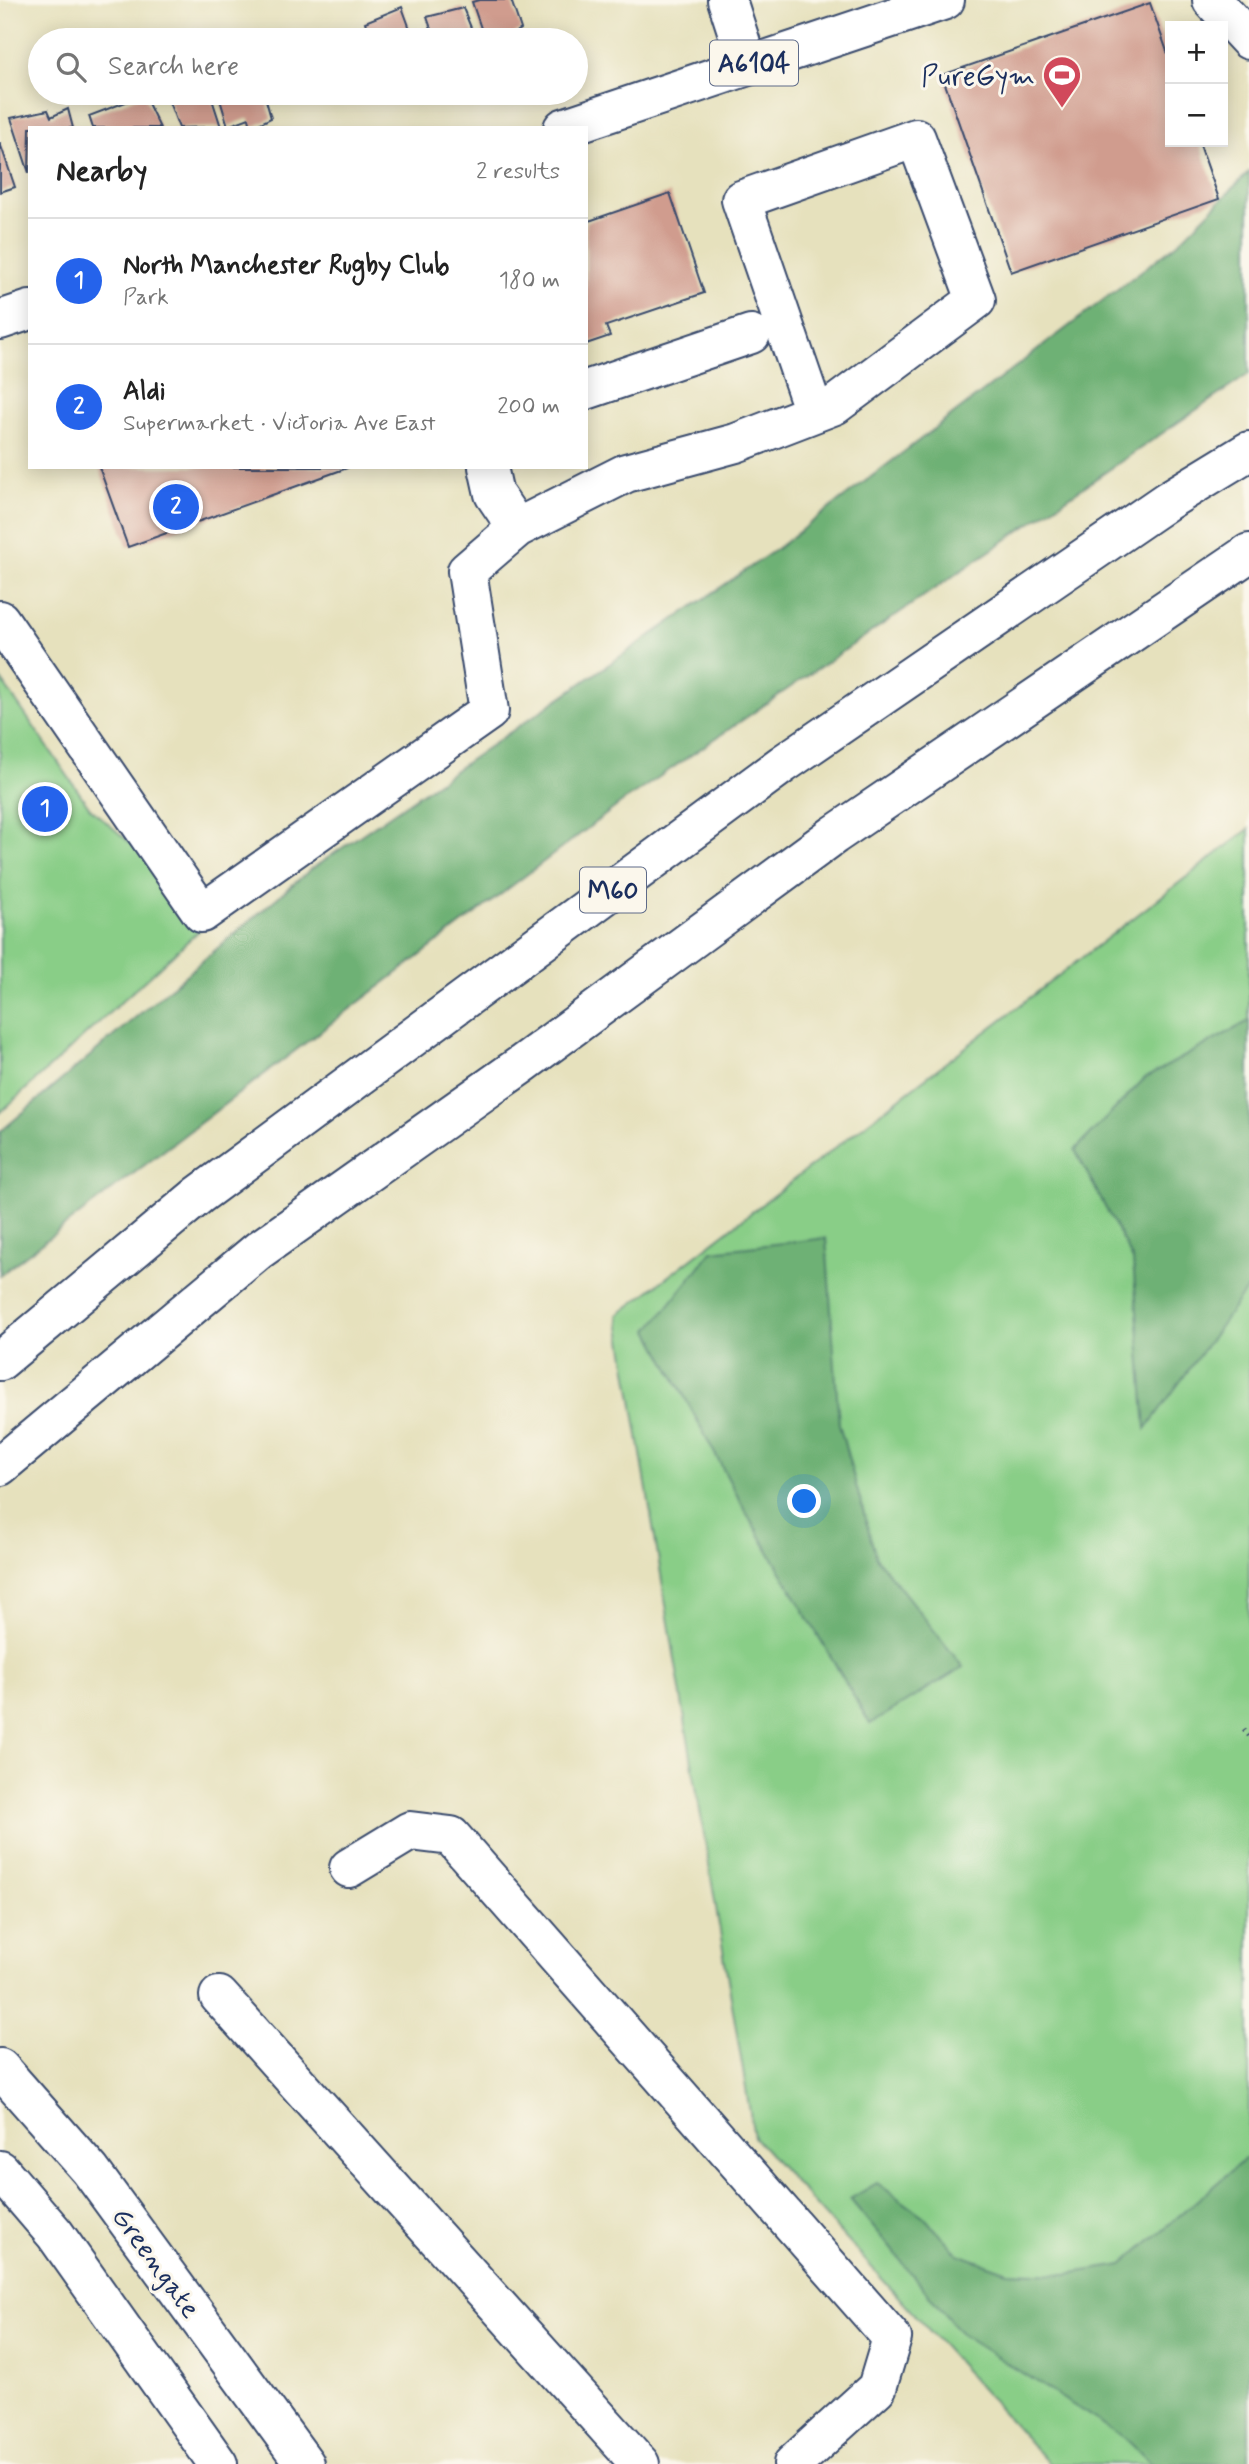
<!DOCTYPE html>
<meta charset="utf-8">
<style>
body{margin:0;font-family:Mynerve,sans-serif;background:#f6f6f6;color:#222}
.controls{position:absolute;right:21px;top:21px;display:grid;overflow:hidden;border-radius:0px;box-shadow:0 4px 18px #0003}
.controls button{width:63px;height:63px;display:grid;place-items:center;padding:0;border:0;border-bottom:2px solid #e0e0e0;background:#fff;color:#222;font:35px sans-serif}
.you{position:absolute;left:805px;top:1502px;width:24px;height:24px;margin:-18px;border:5px solid #fff;border-radius:50%;background:#1a73e8;box-shadow:0 0 0 10px #1a73e833}
.badge{display:grid;place-items:center;width:46px;height:46px;border-radius:50%;background:#2563eb;color:#fff;font-size:23px;font-weight:700}
.pin{position:absolute;translate:-50% -50%;border:4px solid #fff;box-shadow:0 2px 7px #0006}
.list{margin:0;padding:0;list-style:none}
h2{display:flex;justify-content:space-between;align-items:center;height:91px;margin:0;padding:0 28px;font-size:30px}
h2 small{font-size:23px;font-weight:400;color:#767676}
.list li{display:grid;grid-template-columns:46px 1fr auto;gap:21px;align-items:center;box-sizing:border-box;height:126px;padding:0 28px;border-top:2px solid #e0e0e0}
.list b{display:block;font-size:26px;white-space:nowrap}
.list p{margin:0;font-size:23px;white-space:nowrap;color:#767676}
.list em{font-size:23px;font-style:normal;color:#767676}
.icon{flex:none;width:38px;height:38px;fill:none;stroke:currentColor;stroke-width:2;stroke-linecap:round;stroke-linejoin:round}
.map{position:relative;flex:none;width:1249px;height:2464px;overflow:hidden}
.search{position:absolute;background:#fff;box-shadow:0 4px 18px #0003;left:28px;top:28px;width:560px;height:77px;display:flex;align-items:center;gap:18px;box-sizing:border-box;padding:0 24px;border-radius:38px;color:#767676;font-size:26px}
.panel{position:absolute;background:#fff;box-shadow:0 4px 18px #0003;left:28px;top:126px;width:560px;height:343px;border-radius:0px}
.map>svg:first-child{display:block}
.green{fill:#89ce87;stroke:#527e72;stroke-width:2}
.forest{fill:#6eb174;stroke:#447069;stroke-width:2}
.building{fill:#d09c8e}
.lines{fill:none;stroke-linecap:round;stroke-linejoin:round}
.minor-casing{stroke:#394a6c;stroke-width:42}
.major-casing{stroke:#394a6c;stroke-width:42}
.highway-casing{stroke:#394a6c;stroke-width:42}
.path{stroke:#394a6c;stroke-width:4.5;stroke-dasharray:2 5;stroke-linecap:butt}
.minor{stroke:#fff;stroke-width:38}
.major{stroke:#fff;stroke-width:38}
.highway{stroke:#fff;stroke-width:38}
.labels{text-anchor:middle;stroke-width:6;stroke-linejoin:round;paint-order:stroke}
.shield{fill:#fbf7ec;stroke:#5e6b89;stroke-width:2}
.shield-label{font-size:26px;font-weight:bold;fill:#1b2f5e}
.poi-label{font-size:28px;fill:#1b2f5e;stroke:#fbf7ec;text-anchor:end}
.street-label{font-size:28px;fill:#1b2f5e;stroke:#fbf7ec}
</style>
<div class="map">
<svg width="1249" height="2464" viewBox="0 0 1249 2464">
<rect width="100%" height="100%" fill="#fbf7ec"/>
<filter id="ink" filterUnits="userSpaceOnUse"><feTurbulence type="fractalNoise" baseFrequency=".0143" numOctaves="2"/><feDisplacementMap in="SourceGraphic" scale="14" xChannelSelector="R" yChannelSelector="G"/><feConvolveMatrix kernelMatrix="1 2 1 2 8 2 1 2 1" color-interpolation-filters="sRGB"/></filter>
<filter id="wash" filterUnits="userSpaceOnUse"><feTurbulence type="fractalNoise" baseFrequency=".00686" numOctaves="4" result="noise"/><feDisplacementMap in="SourceGraphic" scale="28" xChannelSelector="R" yChannelSelector="G"/><feGaussianBlur stdDeviation="1.57" result="paint"/><feColorMatrix in="noise" values="0 0 0 0 0 0 0 0 0 0 0 0 0 0 0 0 0 1.4 0 .05"/><feComposite in="paint" operator="in"/></filter>
<g filter="url(#wash)">
<rect width="100%" height="100%" fill="#e6e1bd"/>
<path class="green" d="M0,678L90,808L215,916L0,1113Z
M1249,829V2464H1049L754,2137L618,1315Z"/>
<path class="forest" d="M1249,172V374L621,803L0,1275V1132L310,870L775,550L1178,243Z
M1249,1021V1286L1146,1429L1133,1260L1075,1150L1145,1078Z
M826,1238L839,1424L876,1557L963,1667L870,1724L746,1512L649,1330L712,1251Z
M1246,2158H1249V2464H1152L1125,2438L962,2335L850,2199L877,2183L923,2216L958,2254L1008,2272L1066,2274L1122,2265Z"/>
<g id="blocks">
<path class="building" d="M479,0H511L521,29L515,33L517,40H485L472,2Z
M1150,3L1170,60V142H1199L1219,199L1011,272L942,75Z
M402,7L414,40H371L365,22Z
M463,8L476,40H435L427,17Z
M357,30L361,40H322V39Z
M171,93H210L221,127L179,128L166,94Z
M218,93H264L271,118L251,128L249,118L228,126Z
M272,93H306L293,99L289,94L274,100Z
M144,95L160,128H93L89,116Z
M68,109L73,128H30L29,173L11,118L48,110L51,117Z
M0,143L15,187L0,192Z
M670,193L704,293L606,326L610,336L586,344V222Z
M99,467H346L347,468L128,547Z"/>
</g>
</g>
<g filter="url(#ink)">
<use href="#blocks" fill-opacity="0" stroke="#394a6c" stroke-width="2"/>
<g class="lines">
<g class="minor-casing">
<path id="minor" d="M727,0L748,65
M1212,0L1249,40
M586,390L751,334
M488,467L494,494L517,528
M0,620L202,913L489,711L467,571L517,528L626,473L736,443L835,405L976,300L916,138L741,200L814,412
M349,1868L410,1831L451,1836L892,2338L877,2388L793,2464
M219,1996L640,2464"/>
</g>
<g class="major-casing">
<path id="major" d="M563,128L945,0
M0,320L30,310
M0,2068L90,2170L305,2464
M0,2170L55,2234L218,2464"/>
</g>
<g class="highway-casing">
<path id="highway" d="M0,1361L199,1195L783,764L1167,501L1249,451
M0,1466L259,1250L521,1065L834,835L1249,553"/>
</g>
<path class="path" d="M1244,1729L1249,1736"/>
<use href="#minor" class="minor"/>
<use href="#major" class="major"/>
<use href="#highway" class="highway"/>
</g>
</g>
<defs>
<g id="stadium-pin" transform="scale(2.0125)"><path d="M0 17L-7.5 6A9.5 9.5 0 1 1 7.5 6Z" fill="#d1495b" stroke="#fbf7ec"/><path d="M0-5a6.5 5 0 1 0 0 10a6.5 5 0 1 0 0-10ZM-3.5-1.8h7v3.6h-7Z" fill="#fff"/></g>
</defs>
<g fill-rule="evenodd">
<use href="#stadium-pin" x="1062" y="75"/>
</g>
<g class="labels">
<g class="shield">
<rect x="710" y="40.5" width="88" height="45" rx="5"/>
<rect x="580" y="867.5" width="66" height="45" rx="5"/>
</g>
<g class="shield-label">
<text x="754" y="72">A6104</text>
<text x="613" y="899">M60</text>
</g>
<g class="poi-label">
<text x="1035" y="85">PureGym</text>
</g>
<g class="street-label">
<text transform="translate(157 2262) rotate(54)" y="10">Greengate</text>
</g>
</g>
</svg>
<div class="controls">
<button>+</button>
<button>−</button>
</div>
<div class="you"></div>
<div class="pin badge" style="left:45px;top:809px">1</div>
<div class="pin badge" style="left:176px;top:507px">2</div>
<div class="search"><svg class="icon" aria-label="search" viewBox="0 0 24 24"><circle cx="10" cy="10" r="6"/><path d="M15 15l6 6"/></svg>Search here</div>
<section class="panel">
<h2>Nearby<small>2 results</small></h2>
<ul class="list">
<li><span class="badge">1</span><div><b>North Manchester Rugby Club</b><p>Park</p></div><em>180 m</em></li>
<li><span class="badge">2</span><div><b>Aldi</b><p>Supermarket · Victoria Ave East</p></div><em>200 m</em></li>
</ul>
</section>
</div>
